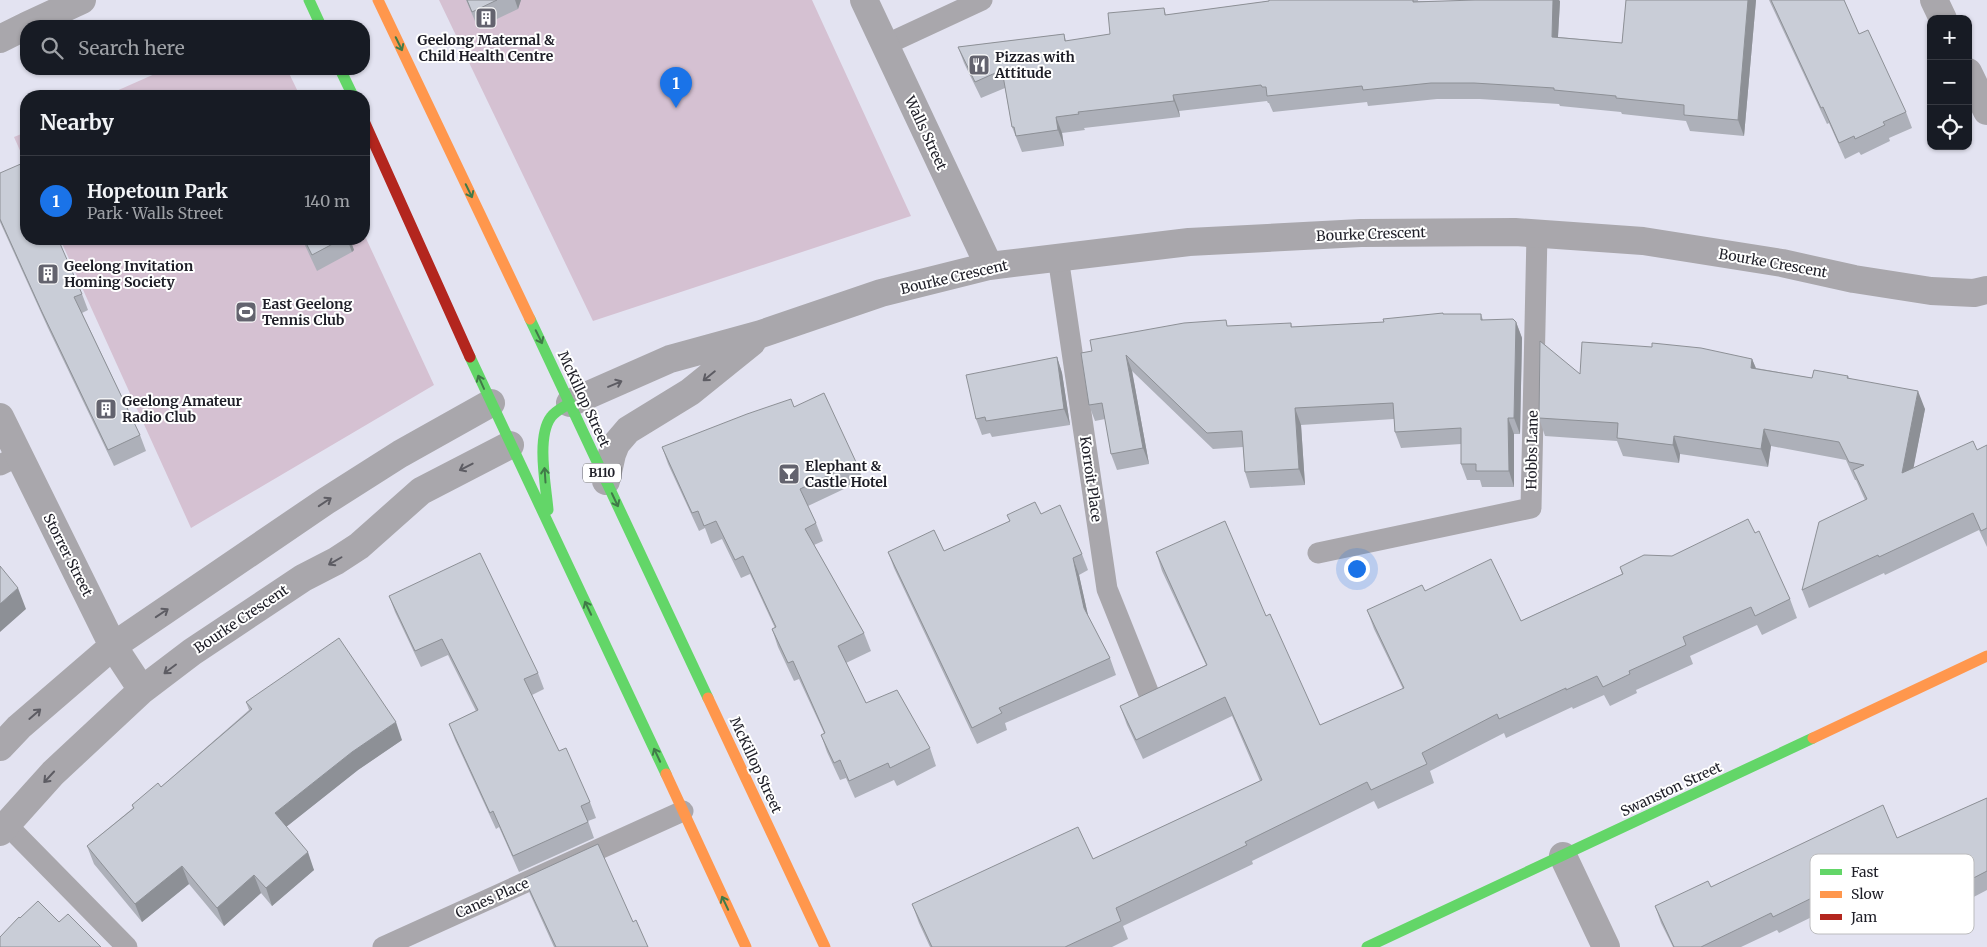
<!DOCTYPE html>
<meta charset="utf-8">
<style>
body{margin:0;font-family:Merriweather,serif;background:#242831;color:#f1f3f6}
.controls{position:absolute;right:15px;top:15px;display:grid;overflow:hidden;border-radius:10px;box-shadow:0 1px 4px #0004}
.controls button{width:45px;height:45px;display:grid;place-items:center;padding:0;border:0;border-bottom:1px solid #363941;background:#171b24;color:#f1f3f6;font:25px sans-serif}
.you{position:absolute;left:1356px;top:568px;width:18px;height:18px;margin:-12px;border:4px solid #fff;border-radius:50%;background:#1a73e8;box-shadow:0 0 0 8px #1a73e833}
.badge{display:grid;place-items:center;width:32px;height:32px;border-radius:50%;background:#1a73e8;color:#fff;font-size:16px;font-weight:700}
.pin{position:absolute;translate:-50% -41px;filter:drop-shadow(0 1px 2px #0008)}
.pin::after{content:'';position:absolute;top:26px;width:18px;height:15px;background:inherit;clip-path:polygon(0 0,100% 0,50% 100%)}
.list{margin:0;padding:0;list-style:none}
h2{display:flex;justify-content:space-between;align-items:center;height:65px;margin:0;padding:0 20px;font-size:21px}
h2 small{font-size:16px;font-weight:400;color:#9ea1a6}
.list li{display:grid;grid-template-columns:32px 1fr auto;gap:15px;align-items:center;box-sizing:border-box;height:90px;padding:0 20px;border-top:1px solid #363941}
.list b{display:block;font-size:19px;white-space:nowrap}
.list p{margin:0;font-size:16px;white-space:nowrap;color:#9ea1a6}
.list em{font-size:16px;font-style:normal;color:#9ea1a6}
.icon{flex:none;width:28px;height:28px;fill:none;stroke:currentColor;stroke-width:2;stroke-linecap:round;stroke-linejoin:round}
.map{position:relative;flex:none;width:1987px;height:947px;overflow:hidden}
.search{position:absolute;background:#171b24;box-shadow:0 1px 4px #0004;left:20px;top:20px;width:350px;height:55px;display:flex;align-items:center;gap:12px;box-sizing:border-box;padding:0 18px;border-radius:20px;color:#9ea1a6;font-size:19px}
.panel{position:absolute;background:#171b24;box-shadow:0 1px 4px #0004;left:20px;top:90px;width:350px;height:155px;border-radius:20px}
.map>svg:first-child{display:block}
.green{fill:#d5c1d2}
.lines{fill:none;stroke-linecap:round;stroke-linejoin:round}
.lane{stroke:#a9a7ac;stroke-width:21}
.street{stroke:#a9a7ac;stroke-width:28}
.fast{stroke:#63d668;stroke-width:11}
.slow{stroke:#ff974d;stroke-width:11}
.jam{stroke:#b3261e;stroke-width:11}
.wall{fill:#adb0b9}
.shaded-wall{fill:#8d9096}
.building{fill:#c9cdd7;stroke:#8d9096}
.oneway{stroke:#407a48}
.oneway2{stroke:#5d5c63}
.labels{text-anchor:middle;stroke-width:4;stroke-linejoin:round;paint-order:stroke}
.shield{fill:#fff;stroke:#626268;stroke-width:1}
.shield-label{font-size:12px;font-weight:bold;fill:#1e1e27}
.poi-label{font-size:14px;font-weight:bold;fill:#1e1e27;stroke:#fff;text-anchor:start}
.street-label{font-size:14px;fill:#1e1e27;stroke:#fff}
.key{fill:#fff;stroke:#bcbcbe;stroke-width:1}
.key-label{font-size:14px;fill:#1e1e27}
</style>
<div class="map">
<svg width="1987" height="947" viewBox="0 0 1987 947">
<rect width="100%" height="100%" fill="#e3e3f1"/>
<path class="green" d="M439,0H812L911,216L593,321Z
M166,69H287L300,96H105Z
M26,132V164L14,137Z
M364,234L434,385L191,528L60,239H364Z"/>
<g class="lines">
<path class="lane" d="M885,45L982,0
M1058,257L1107,589L1149,694
M0,465L18,456
M1318,553L1531,508L1537,234
M7,825L127,947
M383,947L683,811"/>
<path class="street" d="M864,0L989,266
M1934,0L1943,19
M26,26L82,0
M0,39L26,26
M1968,72L1987,111
M570,403L670,359L761,334L881,293L989,266L1189,242L1361,233L1515,232L1643,241L1782,263L1854,279L1931,291L1974,293L1987,290
M0,417L113,646L142,690
M606,481L612,454L616,444L628,430L690,392L752,342
M0,747L19,727L113,646L326,501L400,454L491,403
M0,832L53,773L142,690L192,652L303,578L336,561L359,546L421,491L510,445
M1563,856L1606,947"/>
<path class="fast" d="M309,0L321,26
M340,69L353,96
M530,319L708,698
M470,357L666,774
M548,510C546,486 536,437 551,417C555,411 564,407 570,403
M1367,947L1813,738"/>
<path class="slow" d="M378,0L530,319
M708,698L825,947
M1813,738L1987,656
M666,774L746,947"/>
<path class="jam" d="M364,121L470,357"/>
</g>
<path class="wall" d="M466,0H521L518,9L478,28Z
M1269,0H1418V1H1560L1558,37L1622,43L1626,0H1756L1744,136L1690,131L1686,121L1622,114L1621,112L1560,106L1559,104L1480,99H1437L1368,106L1367,102L1273,112L1269,103H1268L1267,101L1179,111L1180,117L1084,128L1085,130L1062,133L1064,146L1022,152L1012,127L1005,88L981,98L964,63L958,47L1064,34L1066,41L1110,34L1164,8L1166,15L1269,1Z
M1769,0H1844L1859,34L1906,112L1912,128L1889,138L1890,141L1861,155L1859,152L1845,159L1829,123L1827,124Z
M0,173L82,294L88,310L82,313L140,435L146,451L114,466L48,328L0,222Z
M302,239H350L354,250L352,252L317,271Z
M1443,313V314H1481L1483,320L1516,322L1522,338L1520,434H1514V487H1482L1480,480H1467L1461,464V444L1401,448L1395,432L1394,419L1301,425L1305,485L1250,488L1245,472L1243,447L1213,449L1132,371L1149,464L1117,470L1111,454L1105,419L1095,421L1089,405L1081,353L1291,323L1292,327L1384,322Z
M1652,347L1752,359L1756,368L1812,378L1848,376L1849,378L1925,409L1913,468L1977,450L1987,445V547L1979,530L1885,575L1884,573L1809,608L1802,590L1865,500L1856,480H1855L1846,460L1771,446L1768,467L1680,454L1679,463L1623,456L1617,441L1545,436L1539,418L1580,374Z
M1057,357L1062,373L1070,425L992,437L990,433L982,435L976,419Z
M794,407L856,462L863,480L808,506L816,523L823,541L814,545L864,633L871,651L846,663L866,703L930,748L936,766L897,786L894,780L855,798L846,778L840,780L827,752L821,735L824,733L799,679L794,681L778,647L772,629L775,628L750,574L741,578L722,539L711,544L705,528L699,531L668,464L662,447Z
M1041,514L1082,554L1088,570L1079,575L1088,616L1110,658L1116,675L1005,723L1007,730L977,744L894,568L888,552L944,551L1010,521L1007,515Z
M1755,533L1790,599L1797,618L1762,635L1757,625L1690,656L1693,664L1636,690L1637,693L1610,706L1604,695L1573,709L1572,707L1506,738L1504,733L1430,771L1434,783L1378,809L1374,801L1252,861L1253,864L1123,926L1128,939L1112,947H930L919,923L912,904L1093,859L1260,781L1232,716L1143,759L1127,725L1120,706L1206,665L1162,571L1156,552L1266,616L1320,725L1403,689L1374,629L1367,610L1425,591L1521,621L1622,574L1620,567L1672,556Z
M389,596L538,673L544,689L532,695L559,751L590,802L596,818L588,821L594,838L519,872L499,827L496,829L455,740L449,724L476,711L448,655L421,667L395,612Z
M246,702L402,740L358,770L286,827L314,870L272,906L261,893L224,926L189,884L142,922L94,864L87,846L133,808L132,805L161,787L249,710Z
M1987,798V890L1966,901L1960,889L1878,928L1863,892L1779,933L1777,930L1741,947H1673L1661,923L1655,906L1711,887L1897,838Z
M524,878L633,922L648,947H554L530,894Z"/>
<path class="shaded-wall" d="M515,0H521L518,9Z
M1553,0H1559L1560,1L1557,53L1552,37Z
M1748,0H1756L1744,136L1738,120Z
M1173,95L1179,111L1180,117L1174,101Z
M1056,117L1062,133L1064,146L1058,130Z
M347,239H350L354,250L352,252Z
M1516,322L1522,338L1520,434L1514,418Z
M1126,355L1132,371L1149,464L1143,448Z
M1057,357L1062,373L1070,425L1064,409Z
M1752,359L1759,376L1751,368Z
M1918,391L1925,409L1909,491L1902,473Z
M1295,408L1301,425L1305,485L1299,469Z
M1508,418L1514,434V487L1509,471Z
M1764,429L1771,446L1768,467L1761,449Z
M1674,436L1680,454L1679,463L1673,445Z
M1073,558L1079,575L1090,624L1084,608Z
M18,588L26,609L0,632V604Z
M396,722L402,740L358,770L281,831L275,813L352,752Z
M308,852L314,870L272,906L266,888Z
M182,866L189,884L142,922L135,904Z
M254,875L261,893L224,926L217,908Z"/>
<path class="building" d="M467,0H497L472,12Z
M1269,0H1413V2L1475,0H1553L1552,37L1622,43L1626,0H1748L1738,120L1684,115V105L1616,98V96L1554,90V88L1474,83H1431L1363,90L1362,86L1267,96L1266,87H1262L1261,85L1173,95L1174,101L1078,112L1079,114L1056,117L1058,130L1016,136L1014,127H1012L1002,70L975,82L958,47L1064,34L1065,41L1110,34L1108,13L1164,8L1165,15L1269,1Z
M1771,0H1844L1859,34L1868,30L1906,112L1883,122L1885,125L1855,139L1854,136L1839,143L1823,107L1821,108Z
M23,163L26,169V239H58L82,294L74,297L140,435L108,450L42,312L0,219V173Z
M304,239H342L312,255Z
M1443,313V314H1481V320L1513,319L1516,322L1514,418H1508L1509,471H1476V464H1461V428L1395,432L1393,403L1295,408L1299,469L1245,472L1242,431L1207,433L1126,355L1143,448L1111,454L1102,403L1089,405L1081,353L1092,351L1090,340L1184,323L1226,320L1227,326L1291,323V327L1384,322L1383,319Z
M1540,341L1580,374L1582,342L1652,347V343L1701,348L1752,359L1751,368L1812,378L1814,370L1848,376L1847,378L1918,391L1902,473L1973,441L1977,450L1987,445V528L1981,531L1973,513L1879,557L1878,555L1802,590L1819,522L1867,499L1853,470L1864,465L1849,462L1839,442L1764,429L1761,449L1674,436L1673,445L1617,438L1618,423L1539,418Z
M1057,357L1064,409L986,421L985,417L976,419L966,375Z
M824,393L856,462L800,489L816,523L805,529L864,633L838,646L866,703L897,690L930,748L890,768L888,763L849,781L840,760L834,763L821,735L825,733L793,661L788,663L772,629L776,627L743,556L735,560L716,521L704,526L698,511L692,513L662,447L747,414L791,399L794,407Z
M1035,502L1041,514L1060,505L1082,554L1073,558L1084,608L1110,658L999,708L1002,713L972,728L888,552L934,530L944,551L1010,521L1007,515Z
M1748,519L1755,533L1759,531L1790,599L1755,616L1751,607L1683,637L1686,645L1629,671L1630,674L1603,687L1597,676L1566,690V688L1499,719L1497,714L1422,753L1427,764L1371,790L1367,782L1245,842L1247,845L1116,908L1121,921L1065,947H932L912,904L1078,827L1093,859L1262,780L1225,697L1136,740L1120,706L1207,665L1156,552L1225,521L1266,616L1270,614L1320,725L1404,688L1367,610L1422,585L1425,591L1491,559L1521,621L1623,574L1620,567L1644,555L1672,556Z
M480,553L538,673L524,679L559,751L566,748L590,802L581,806L588,822L513,856L493,811L490,813L449,724L478,710L442,639L415,651L389,596Z
M0,566L18,588L0,604Z
M339,638L396,722L352,752L275,813L308,852L266,888L254,875L217,908L182,866L135,904L87,846L134,808L132,805L158,783L161,787L252,709L246,702Z
M1987,798V871L1960,885L1954,873L1872,912L1857,876L1773,917L1771,913L1701,947H1674L1655,906L1708,881L1711,887L1883,805L1897,838Z
M598,844L633,922L636,920L648,947H556L524,878Z
M38,901L59,922L68,914L101,947H0V937L19,917L20,918Z"/>
<defs><path id="oneway-shaft" d="M-6 0H5M1.5-3L5.5 0L1.5 3" fill="none" stroke-width="1.6" stroke-linecap="round" stroke-linejoin="round" transform="scale(1.25)"/></defs>
<g class="oneway">
<use href="#oneway-shaft" transform="translate(399 44) rotate(64)"/>
<use href="#oneway-shaft" transform="translate(469 191) rotate(64)"/>
<use href="#oneway-shaft" transform="translate(539 337) rotate(64)"/>
<use href="#oneway-shaft" transform="translate(481 382) rotate(-114)"/>
<use href="#oneway-shaft" transform="translate(545 475) rotate(-94)"/>
<use href="#oneway-shaft" transform="translate(615 500) rotate(65)"/>
<use href="#oneway-shaft" transform="translate(588 608) rotate(-115)"/>
<use href="#oneway-shaft" transform="translate(657 755) rotate(-115)"/>
<use href="#oneway-shaft" transform="translate(725 903) rotate(-115)"/>
</g>
<g class="oneway2">
<use href="#oneway-shaft" transform="translate(709 376) rotate(141)"/>
<use href="#oneway-shaft" transform="translate(615 384) rotate(-23)"/>
<use href="#oneway-shaft" transform="translate(466 467) rotate(153)"/>
<use href="#oneway-shaft" transform="translate(325 502) rotate(-34)"/>
<use href="#oneway-shaft" transform="translate(335 561) rotate(150)"/>
<use href="#oneway-shaft" transform="translate(162 613) rotate(-34)"/>
<use href="#oneway-shaft" transform="translate(170 669) rotate(143)"/>
<use href="#oneway-shaft" transform="translate(35 714) rotate(-41)"/>
<use href="#oneway-shaft" transform="translate(49 777) rotate(133)"/>
</g>
<defs>
<g id="building-square" transform="scale(1.125)"><rect x="-9" y="-9" width="18" height="18" rx="4" fill="#63636e" stroke="#fff"/><path d="M-4-6H4V6H1V3H-1V6H-4ZM-2.5-4.3h1.7v1.8h-1.7ZM.8-4.3h1.7v1.8H.8ZM-2.5-1h1.7V.8h-1.7ZM.8-1h1.7V.8H.8Z" fill="#fff"/></g>
<g id="restaurant-square" transform="scale(1.125)"><rect x="-9" y="-9" width="18" height="18" rx="4" fill="#63636e" stroke="#fff"/><path d="M-5-6h1v4h1v-4h1v4h1v-4h1v5L-1.5 .5V6h-2V.5L-5-1ZM5-6V6H3V1.5H1.5Q1.5-4 5-6Z" fill="#fff"/></g>
<g id="stadium-square" transform="scale(1.125)"><rect x="-9" y="-9" width="18" height="18" rx="4" fill="#63636e" stroke="#fff"/><path d="M0-5a6.5 5 0 1 0 0 10a6.5 5 0 1 0 0-10ZM-3.5-1.8h7v3.6h-7Z" fill="#fff"/></g>
<g id="bar-square" transform="scale(1.125)"><rect x="-9" y="-9" width="18" height="18" rx="4" fill="#63636e" stroke="#fff"/><path d="M-6-5H6L.8 .8V4.5H3.5V6h-7V4.5H-.8V.8Z" fill="#fff"/></g>
</defs>
<g fill-rule="evenodd">
<use href="#building-square" x="486" y="18"/>
<use href="#restaurant-square" x="979" y="65"/>
<use href="#building-square" x="48" y="274"/>
<use href="#stadium-square" x="246" y="312"/>
<use href="#building-square" x="106" y="409"/>
<use href="#bar-square" x="789" y="474"/>
</g>
<g class="labels">
<rect class="shield" x="583" y="463.5" width="38" height="19" rx="4"/>
<g class="shield-label">
<text x="602" y="477">B110</text>
</g>
<g class="poi-label">
<text x="486" y="45" text-anchor="middle">Geelong Maternal &amp;<tspan x="486" dy="16">Child Health Centre</tspan></text>
<text x="995" y="62">Pizzas with<tspan x="995" dy="16">Attitude</tspan></text>
<text x="64" y="271">Geelong Invitation<tspan x="64" dy="16">Homing Society</tspan></text>
<text x="262" y="309">East Geelong<tspan x="262" dy="16">Tennis Club</tspan></text>
<text x="122" y="406">Geelong Amateur<tspan x="122" dy="16">Radio Club</tspan></text>
<text x="805" y="471">Elephant &amp;<tspan x="805" dy="16">Castle Hotel</tspan></text>
</g>
<g class="street-label">
<text transform="translate(926 133) rotate(65)" y="5">Walls Street</text>
<text transform="translate(1371 234) rotate(-2)" y="5">Bourke Crescent</text>
<text transform="translate(1773 263) rotate(10)" y="5">Bourke Crescent</text>
<text transform="translate(954 277) rotate(-13)" y="5">Bourke Crescent</text>
<text transform="translate(584 399) rotate(65)" y="5">McKillop Street</text>
<text transform="translate(1532 450) rotate(-89)" y="5">Hobbs Lane</text>
<text transform="translate(1091 479) rotate(82)" y="5">Korroit Place</text>
<text transform="translate(68 555) rotate(63)" y="5">Storrer Street</text>
<text transform="translate(241 619) rotate(-34)" y="5">Bourke Crescent</text>
<text transform="translate(756 765) rotate(65)" y="5">McKillop Street</text>
<text transform="translate(1671 789) rotate(-25)" y="5">Swanston Street</text>
<text transform="translate(492 898) rotate(-24)" y="5">Canes Place</text>
</g>
</g>
<rect x="1810" y="854" width="164" height="80" rx="8" class="key"/>
<rect x="1820" y="869" width="22" height="6" fill="#63d668"/>
<rect x="1820" y="891" width="22" height="7" fill="#ff974d"/>
<rect x="1820" y="914" width="22" height="6" fill="#b3261e"/>
<g class="key-label">
<text x="1851" y="877">Fast</text>
<text x="1851" y="899">Slow</text>
<text x="1851" y="922">Jam</text>
</g>
</svg>
<div class="controls">
<button>+</button>
<button>−</button>
<button><svg class="icon" aria-label="locate" viewBox="0 0 24 24"><circle cx="12" cy="12" r="6"/><path d="M12 2v4M12 18v4M2 12h4M18 12h4"/></svg></button>
</div>
<div class="you"></div>
<div class="pin badge" style="left:676px;top:108px">1</div>
<div class="search"><svg class="icon" aria-label="search" viewBox="0 0 24 24"><circle cx="10" cy="10" r="6"/><path d="M15 15l6 6"/></svg>Search here</div>
<section class="panel">
<h2>Nearby<small></small></h2>
<ul class="list">
<li><span class="badge">1</span><div><b>Hopetoun Park</b><p>Park · Walls Street</p></div><em>140 m</em></li>
</ul>
</section>
</div>
